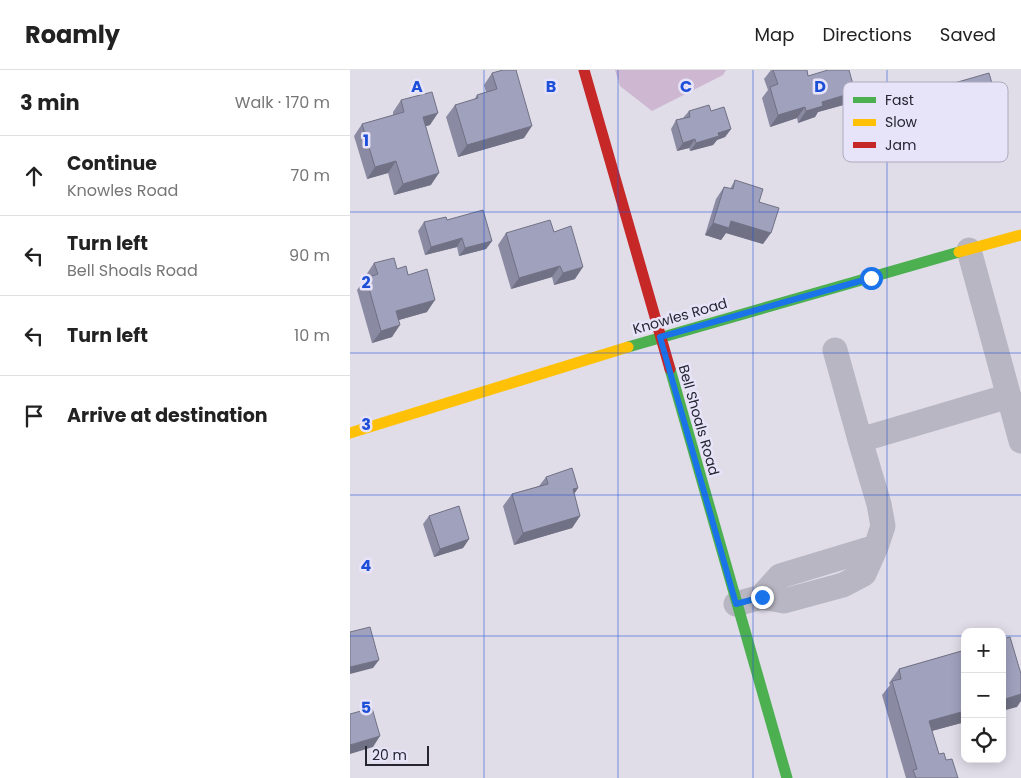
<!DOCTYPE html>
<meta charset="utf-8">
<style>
body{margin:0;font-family:Poppins,sans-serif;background:#f2f2f2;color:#222}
.controls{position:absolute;right:15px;bottom:15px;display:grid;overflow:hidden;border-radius:10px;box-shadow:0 2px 12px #0003}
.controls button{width:45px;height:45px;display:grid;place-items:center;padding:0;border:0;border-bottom:1px solid #e0e0e0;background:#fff;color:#222;font:25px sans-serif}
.scale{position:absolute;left:15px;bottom:12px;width:64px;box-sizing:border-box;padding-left:5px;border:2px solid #252632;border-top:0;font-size:14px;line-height:18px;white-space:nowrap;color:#252632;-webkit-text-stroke:4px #e7e3f8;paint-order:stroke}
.stop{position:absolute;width:15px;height:15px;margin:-11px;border:4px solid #1a73e8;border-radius:50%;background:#fff}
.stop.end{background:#1a73e8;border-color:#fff;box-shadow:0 1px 5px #0008}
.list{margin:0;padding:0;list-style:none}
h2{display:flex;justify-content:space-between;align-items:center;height:65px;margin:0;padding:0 20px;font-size:21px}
h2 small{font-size:16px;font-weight:400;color:#767676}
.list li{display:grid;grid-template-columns:32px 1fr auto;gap:15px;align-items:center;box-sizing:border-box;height:80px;padding:0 20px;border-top:1px solid #e0e0e0}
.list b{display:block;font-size:19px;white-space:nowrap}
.list p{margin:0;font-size:16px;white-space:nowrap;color:#767676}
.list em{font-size:16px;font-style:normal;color:#767676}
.icon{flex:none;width:28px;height:28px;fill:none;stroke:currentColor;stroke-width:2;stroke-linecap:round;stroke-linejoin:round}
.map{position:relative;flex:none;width:671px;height:708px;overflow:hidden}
header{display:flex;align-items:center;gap:30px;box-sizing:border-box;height:70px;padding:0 25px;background:#fff;border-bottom:1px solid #e0e0e0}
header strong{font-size:24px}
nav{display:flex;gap:28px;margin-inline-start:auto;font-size:18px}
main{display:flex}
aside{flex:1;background:#fff}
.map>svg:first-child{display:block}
.green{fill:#cdb7d1}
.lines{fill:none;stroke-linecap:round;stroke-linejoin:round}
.street{stroke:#b7b6c2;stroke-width:25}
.fast{stroke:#4caf50;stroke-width:11}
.slow{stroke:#ffc107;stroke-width:11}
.jam{stroke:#c62828;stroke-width:11}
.wall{fill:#8a8aa2}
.shaded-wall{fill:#707184}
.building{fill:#a0a1bc;stroke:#707184}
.route{stroke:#1a73e8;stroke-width:6}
.grid{fill:none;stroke:#1d4ed8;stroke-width:1;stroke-opacity:0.55}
.labels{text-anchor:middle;stroke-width:5;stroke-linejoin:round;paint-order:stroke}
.street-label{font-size:14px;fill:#252632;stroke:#e7e3f8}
.key{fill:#e7e3f8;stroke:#adaabd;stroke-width:1}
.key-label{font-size:14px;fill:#252632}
.grid-label{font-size:16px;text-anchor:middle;font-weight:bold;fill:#1d4ed8;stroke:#e7e3f8;stroke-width:5;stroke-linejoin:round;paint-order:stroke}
</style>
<header>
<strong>Roamly</strong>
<nav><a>Map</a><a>Directions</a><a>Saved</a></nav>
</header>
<main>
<aside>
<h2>3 min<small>Walk · 170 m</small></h2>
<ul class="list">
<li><svg class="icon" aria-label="ahead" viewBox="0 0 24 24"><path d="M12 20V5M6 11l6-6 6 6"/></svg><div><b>Continue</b><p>Knowles Road</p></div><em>70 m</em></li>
<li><svg class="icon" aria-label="left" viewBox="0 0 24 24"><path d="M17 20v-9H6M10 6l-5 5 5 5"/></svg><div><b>Turn left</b><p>Bell Shoals Road</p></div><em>90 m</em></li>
<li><svg class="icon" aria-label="left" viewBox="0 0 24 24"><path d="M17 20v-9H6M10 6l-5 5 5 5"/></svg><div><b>Turn left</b></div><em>10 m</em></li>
<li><svg class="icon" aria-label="arrive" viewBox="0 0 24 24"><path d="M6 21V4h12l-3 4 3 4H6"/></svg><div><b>Arrive at destination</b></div></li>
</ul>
</aside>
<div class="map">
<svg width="671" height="708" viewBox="0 0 671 708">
<rect width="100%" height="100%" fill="#e0dde9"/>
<path class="green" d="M265,0H376L373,5L302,41L270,16Z"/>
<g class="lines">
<path class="street" d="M619,180L671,371
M485,280L510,370L659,326
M510,370L529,434L533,456L526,477
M386,534L411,527L434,531L493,515L514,504L526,477L430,506L411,527"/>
<path class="fast" d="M278,277L609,182
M320,299L437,708"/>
<path class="slow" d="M609,182L671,165
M0,363L278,277"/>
<path class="jam" d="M234,0L320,299"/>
</g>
<path class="wall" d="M421,0H457L458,6L497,34L468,42L465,47L448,53L447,48L420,57L412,28L418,20L414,9Z
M142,3L174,68L108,87L96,47L105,35L124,30L127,25L136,22L134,15Z
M594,16L656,62L648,74L628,80L622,59L599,66L598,62L576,69L569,45L577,33L586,30L585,28Z
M51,30L80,55L76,56L81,115L44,125L38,103L17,109L4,66L12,54L43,45V42Z
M339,41H361L381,59L375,67L367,70L363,75L340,81L339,78L327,81L321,59L326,50L333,48Z
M385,110L409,132L413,174L376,163L371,170L355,165L366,129L374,117L380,119Z
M97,150L142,171L136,179L109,186L107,177L75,185L68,161L74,152Z
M204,162L225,209L204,215L202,207L161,219L148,175L156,163Z
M24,193L47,199L58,205L77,242L49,250L42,267L22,273L7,220L16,208L17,207L16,205Z
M196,407L228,418L224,424L230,446L222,458L164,475L153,436L162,424L189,416Z
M79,446L119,469L113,478L84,487L73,454Z
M615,580V652L582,661L589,684L596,690L608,708H556L532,625L540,615L539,613L549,599Z"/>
<path class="shaded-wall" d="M505,22L497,34L468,42L465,47L448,53L456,41L472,32Z
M455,37L447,48L420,57L428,45Z
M88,43L80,55L65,59L73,47Z
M630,48L622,59L599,66L608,55Z
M606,50L598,62L576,69L584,57Z
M182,56L174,68L108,87L117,75Z
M381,59L375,67L367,70L363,75L340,81L346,73L368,63Z
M656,62L648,74L628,80L636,68Z
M345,69L339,78L327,81L333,73Z
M46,91L38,103L17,109L25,97Z
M89,103L81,115L44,125L53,114Z
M381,151L421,163L413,174L376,163L371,170L355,165L363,153Z
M112,168L107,177L75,185L81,177Z
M142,171L136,179L109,186L115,178Z
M210,196L202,207L161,219L169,208Z
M233,197L225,209L204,215L213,203Z
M85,230L77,242L38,253L46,241Z
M50,255L42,267L22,273L31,261Z
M228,418L220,430L223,419Z
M230,446L222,458L164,475L173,463Z
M119,469L113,478L84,487L90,479Z
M29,590L23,598L0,604V597Z
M671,624V631L667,637L652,641V630Z
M615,641V652L570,664L579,651Z
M30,666L23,677L0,684V675Z"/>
<path class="building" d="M153,0H166L182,56L117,75L105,35L128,28L127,25L147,19L142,3Z
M423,0H457L458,6L478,0H499L505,22L472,32L473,36L456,41L455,37L428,45L420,17L428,14Z
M639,3L656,62L636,68L630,48L608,55L606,50L584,57L577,33L597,27L594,16Z
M82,22L88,43L73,47L89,103L53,114L46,91L25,97L12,54L54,42L51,30Z
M359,35L361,41L374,37L381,59L368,63L369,66L346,73L345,69L333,73L326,50L340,47L339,41Z
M385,110L413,119L409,132L429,138L421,163L381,151L379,158L363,153L374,117L383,119Z
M133,140L142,171L115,178L112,168L81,177L74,152L96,147L97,150Z
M200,150L204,162L221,156L233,197L213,203L210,196L169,208L156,163Z
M44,188L47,199L56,196L58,205L77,199L85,230L46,241L50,255L31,261L16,208L28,204L24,193Z
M222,398L228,418L223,419L230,446L173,463L162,424L198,414L196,407Z
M109,436L119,469L90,479L79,446Z
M20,557L29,590L0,597V562Z
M660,567L671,604V624L652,630V569Z
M615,580V641L579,651L589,684L594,683L596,690L602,689L608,708H566L563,700L567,699L542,611L551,609L549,599Z
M22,638L30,666L0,675V644Z"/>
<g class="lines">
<path class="route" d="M412,527L386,534L310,267L521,208"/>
</g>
<path class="grid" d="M134,0V708M268,0V708M403,0V708M537,0V708M0,142H671M0,283H671M0,425H671M0,566H615M652,566H671"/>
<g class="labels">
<g class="street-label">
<text transform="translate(330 246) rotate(-16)" y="5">Knowles Road</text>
<text transform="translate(349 350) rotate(74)" y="5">Bell Shoals Road</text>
</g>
</g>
<rect x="493" y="12" width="165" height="80" rx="8" class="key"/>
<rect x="503" y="27" width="23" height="6" fill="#4caf50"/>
<rect x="503" y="49" width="23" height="7" fill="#ffc107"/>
<rect x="503" y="72" width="23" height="6" fill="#c62828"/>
<g class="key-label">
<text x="535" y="35">Fast</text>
<text x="535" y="57">Slow</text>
<text x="535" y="80">Jam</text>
</g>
<g class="grid-label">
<text x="67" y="22">A</text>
<text x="201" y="22">B</text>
<text x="336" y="22">C</text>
<text x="470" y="22">D</text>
<text x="16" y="76">1</text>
<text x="16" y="218">2</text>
<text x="16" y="360">3</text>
<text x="16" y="501">4</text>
<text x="16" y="643">5</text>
</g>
</svg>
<div class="controls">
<button>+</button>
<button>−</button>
<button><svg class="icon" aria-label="locate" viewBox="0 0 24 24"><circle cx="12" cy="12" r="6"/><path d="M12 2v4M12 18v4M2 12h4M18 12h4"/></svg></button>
</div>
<div class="scale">20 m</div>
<div class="stop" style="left:521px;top:208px"></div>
<div class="stop end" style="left:412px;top:527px"></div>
</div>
</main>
